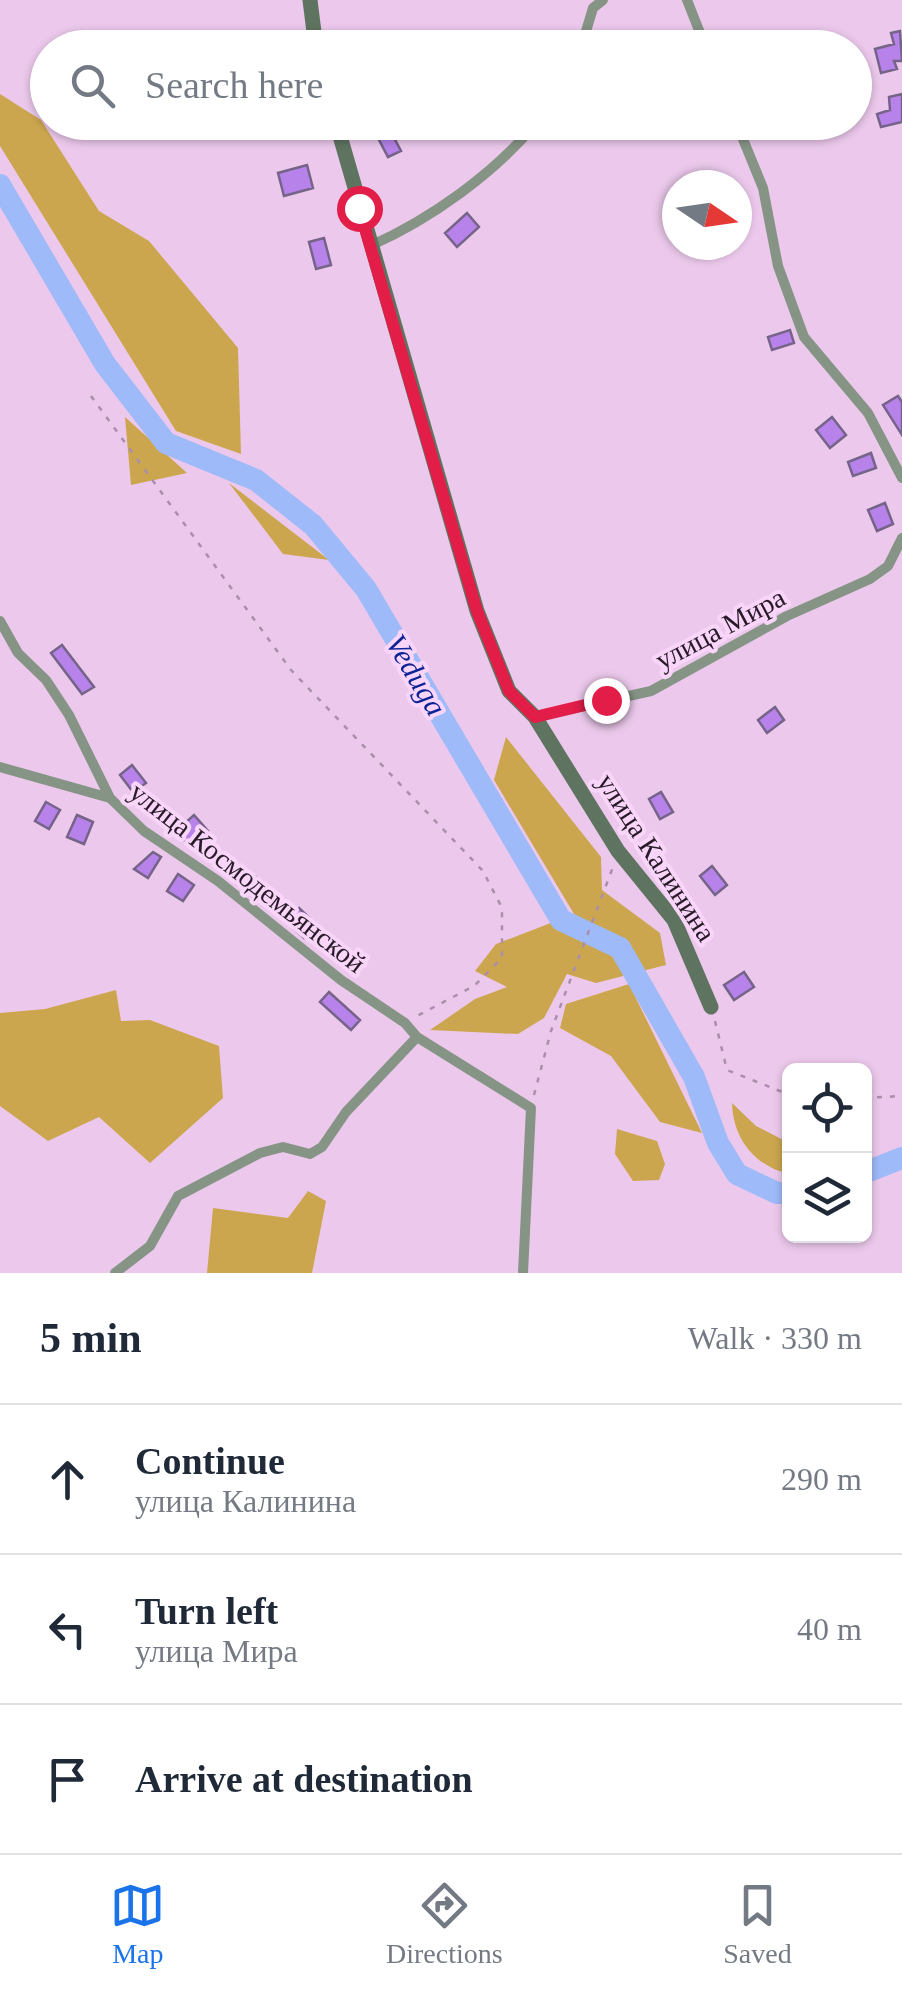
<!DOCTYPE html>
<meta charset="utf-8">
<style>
body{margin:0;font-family:"Times New Roman",serif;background:#f2f2f3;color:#1f2937}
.controls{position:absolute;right:30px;bottom:30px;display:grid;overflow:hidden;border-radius:15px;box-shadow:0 2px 8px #0004}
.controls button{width:90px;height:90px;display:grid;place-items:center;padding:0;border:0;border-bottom:2px solid #e0e1e3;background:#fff;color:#1f2937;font:50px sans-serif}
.compass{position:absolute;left:662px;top:170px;width:90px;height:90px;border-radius:50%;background:#fff;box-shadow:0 2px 8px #0004;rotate:103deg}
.stop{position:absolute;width:30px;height:30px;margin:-22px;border:8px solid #e11d48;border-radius:50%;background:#fff}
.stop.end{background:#e11d48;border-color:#fff;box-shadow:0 2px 10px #0008}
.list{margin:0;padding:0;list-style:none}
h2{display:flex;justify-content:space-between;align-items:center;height:130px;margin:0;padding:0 40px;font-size:42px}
h2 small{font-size:32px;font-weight:400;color:#747a83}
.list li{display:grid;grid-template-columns:65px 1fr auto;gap:30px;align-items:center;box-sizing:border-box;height:150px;padding:0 40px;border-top:2px solid #e0e1e3}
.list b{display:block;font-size:38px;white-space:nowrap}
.list p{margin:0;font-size:32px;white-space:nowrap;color:#747a83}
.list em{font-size:32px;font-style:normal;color:#747a83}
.icon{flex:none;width:55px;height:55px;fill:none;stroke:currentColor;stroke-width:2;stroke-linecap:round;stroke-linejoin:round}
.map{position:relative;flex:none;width:902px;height:1273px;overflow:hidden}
.search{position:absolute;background:#fff;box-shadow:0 2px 8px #0004;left:30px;right:30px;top:30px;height:110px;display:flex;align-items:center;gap:25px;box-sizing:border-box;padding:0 35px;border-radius:55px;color:#747a83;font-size:38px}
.sheet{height:580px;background:#fff}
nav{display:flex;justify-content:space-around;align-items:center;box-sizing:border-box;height:140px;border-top:2px solid #e0e1e3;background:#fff;font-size:28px;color:#747a83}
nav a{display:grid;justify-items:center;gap:5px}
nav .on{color:#1a73e8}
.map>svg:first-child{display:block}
.green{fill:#cca64f}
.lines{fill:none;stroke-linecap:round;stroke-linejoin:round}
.river{stroke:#9fbaf8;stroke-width:22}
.building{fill:#b783ea;stroke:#756388;stroke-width:2.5}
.path{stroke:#aa8eaa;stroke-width:2.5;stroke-dasharray:5 8;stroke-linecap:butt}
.street{stroke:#869486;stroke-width:10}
.secondary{stroke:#5f7460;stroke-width:15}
.route{stroke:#e11d48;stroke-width:12}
.labels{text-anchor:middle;stroke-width:8;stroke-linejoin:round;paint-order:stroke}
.street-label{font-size:28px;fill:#281b28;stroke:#f9d6f9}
.water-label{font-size:30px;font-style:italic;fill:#0d2396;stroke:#f9d6f9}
</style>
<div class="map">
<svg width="902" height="1273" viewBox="0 0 902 1273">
<rect width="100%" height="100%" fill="#ecc9ec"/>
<path class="green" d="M0,94L41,120L99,211L149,241L238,348L241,454L176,431L0,146Z
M125,417L187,473L131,485Z
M229,483L329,560L283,554Z
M506,737L601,857L602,890L660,933L666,965L596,983L567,974L544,1018L518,1034L430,1030L475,999L507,987L475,971L496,944L574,914L494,780Z
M629,984L702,1133L660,1122L611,1056L560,1028L566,1004Z
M116,990L121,1021L150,1020L219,1046L223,1098L150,1163L99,1117L48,1141L0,1106V1013L45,1009Z
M732,1103L756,1126L789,1143V1174C755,1166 733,1139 732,1103Z
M617,1129L657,1141L665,1164L659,1180L633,1181L615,1154Z
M308,1191L326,1201L312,1273H207L213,1208L288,1218Z"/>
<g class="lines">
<path class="river" d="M0,185L105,364L166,443L256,480L313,525L366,589L561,920L620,948L694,1077L718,1143L737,1174L777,1193H790
M864,1173L902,1158"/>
</g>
<path class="building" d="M900,31L902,61H894L897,69L881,73L875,49L894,44L891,33Z
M902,94V122L881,127L877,114L890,110L889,97Z
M390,130L401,151L388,157L377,136Z
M307,165L313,188L284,196L278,173Z
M467,213L479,227L457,247L445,233Z
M324,238L331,265L316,269L309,242Z
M790,330L794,343L772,350L768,337Z
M898,396L902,402V435L883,405Z
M832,417L846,435L830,448L816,430Z
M871,453L876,468L853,476L848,462Z
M885,503L893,524L877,531L868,510Z
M62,645L94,687L82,694L51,653Z
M775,707L784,720L767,733L758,720Z
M132,765L146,783L133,792L120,775Z
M661,792L673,812L660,819L649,799Z
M46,802L60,810L49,829L35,821Z
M77,815L93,822L84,844L67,837Z
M194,815L208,831L190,847L176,831Z
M153,852L161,857L148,878L134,869Z
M712,866L727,885L715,895L700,876Z
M245,870L262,881L252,895L236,883Z
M178,874L194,885L183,901L167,891Z
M299,908L316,924L304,938L286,921Z
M744,972L754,987L734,1000L724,985Z
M329,992L360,1020L351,1030L320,1002Z"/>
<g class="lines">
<path class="path" d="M91,396L291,670L483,871L502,908V958L474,986L415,1017
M715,1021L727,1070L790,1095
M534,1095L551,1031L613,867
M864,1098L902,1096"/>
<path class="street" d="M687,0L706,48
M581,48L593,8L603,0
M736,122L763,188L778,266L804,337L868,413L902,478
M370,246C431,219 495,173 537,122
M0,621L18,653L46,680L69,715L110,798L144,831L218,881L341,980L405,1023L417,1037L531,1108L523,1273
M535,717L651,691L787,616L870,579L888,566L902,538
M0,767L110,798
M115,1273L150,1246L178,1196L260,1153L283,1147L310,1154L322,1147L346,1112L417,1037"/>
<path class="secondary" d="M310,0L316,48
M336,122L477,611L509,691L535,717L618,851L674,920L711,1007"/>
</g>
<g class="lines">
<path class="route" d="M359,208L477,611L509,691L535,717L606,700"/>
</g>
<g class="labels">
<g class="street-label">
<text transform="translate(720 628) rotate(-28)" y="10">улица Мира</text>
<text transform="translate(657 857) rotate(57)" y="10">улица Калинина</text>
<text transform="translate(248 877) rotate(38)" y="10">улица Космодемьянской</text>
</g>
<g class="water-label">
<text transform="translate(416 675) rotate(59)" y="10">Veduga</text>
</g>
</g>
</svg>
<div class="controls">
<button><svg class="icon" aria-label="locate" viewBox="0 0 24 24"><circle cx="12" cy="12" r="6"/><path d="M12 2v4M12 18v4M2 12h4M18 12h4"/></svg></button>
<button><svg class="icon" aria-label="layers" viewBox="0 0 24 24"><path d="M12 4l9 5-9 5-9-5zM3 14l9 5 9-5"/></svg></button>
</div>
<svg class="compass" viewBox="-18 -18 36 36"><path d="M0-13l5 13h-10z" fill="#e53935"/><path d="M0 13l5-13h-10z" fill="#747a83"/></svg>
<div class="stop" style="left:359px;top:208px"></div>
<div class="stop end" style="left:606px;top:700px"></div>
<div class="search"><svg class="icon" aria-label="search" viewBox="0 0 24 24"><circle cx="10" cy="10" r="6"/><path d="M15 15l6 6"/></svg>Search here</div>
</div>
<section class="sheet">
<h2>5 min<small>Walk · 330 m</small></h2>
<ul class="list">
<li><svg class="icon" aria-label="ahead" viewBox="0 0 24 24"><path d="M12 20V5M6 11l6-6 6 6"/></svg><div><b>Continue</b><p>улица Калинина</p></div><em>290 m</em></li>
<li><svg class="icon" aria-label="left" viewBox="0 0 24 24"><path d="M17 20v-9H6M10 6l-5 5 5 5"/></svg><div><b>Turn left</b><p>улица Мира</p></div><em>40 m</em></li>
<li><svg class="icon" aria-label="arrive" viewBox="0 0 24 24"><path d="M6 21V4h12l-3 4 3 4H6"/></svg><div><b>Arrive at destination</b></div></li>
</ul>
</section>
<nav>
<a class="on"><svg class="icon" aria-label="map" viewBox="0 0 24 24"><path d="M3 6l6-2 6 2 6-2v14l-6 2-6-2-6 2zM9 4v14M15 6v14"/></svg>Map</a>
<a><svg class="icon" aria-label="directions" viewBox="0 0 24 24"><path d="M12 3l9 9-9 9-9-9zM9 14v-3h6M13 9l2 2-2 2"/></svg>Directions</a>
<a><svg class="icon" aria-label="saved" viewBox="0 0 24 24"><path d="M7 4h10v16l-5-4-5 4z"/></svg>Saved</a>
</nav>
